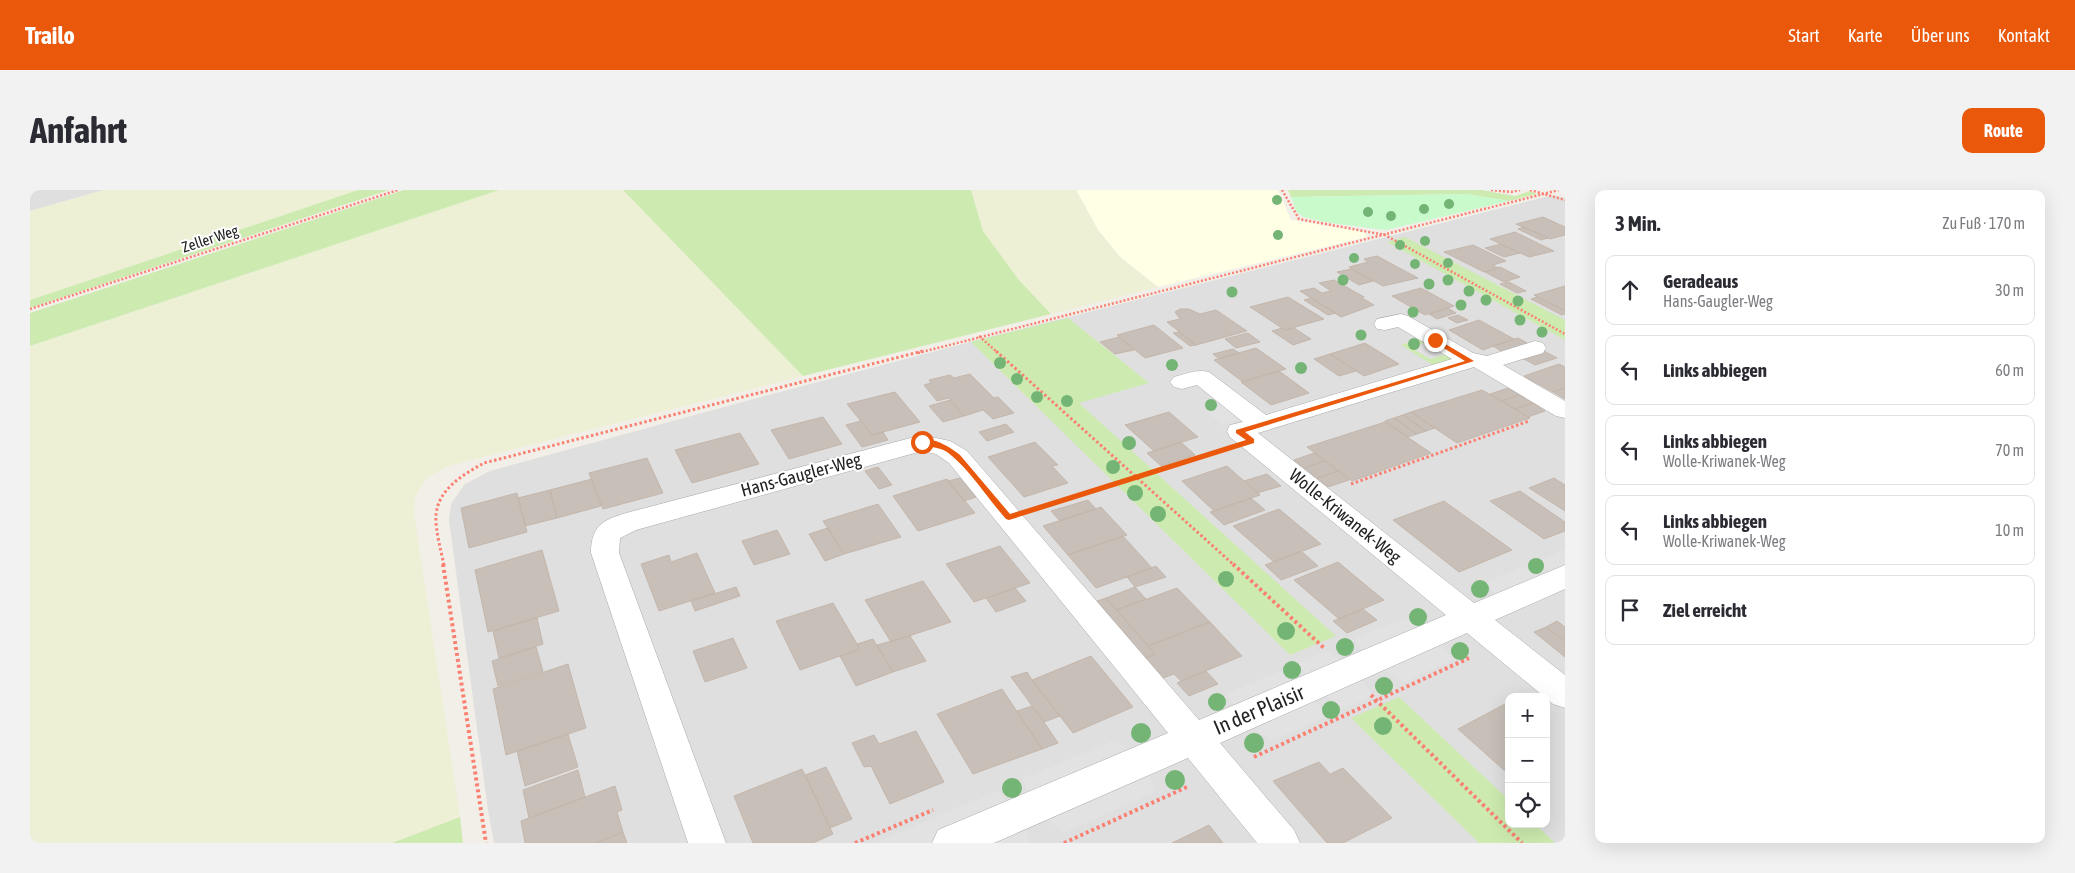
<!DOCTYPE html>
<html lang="de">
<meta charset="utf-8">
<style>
body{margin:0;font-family:"Asap Condensed",sans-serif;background:#f2f2f3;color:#2b2b33}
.controls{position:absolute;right:15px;bottom:15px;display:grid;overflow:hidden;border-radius:10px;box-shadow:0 5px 20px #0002}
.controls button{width:45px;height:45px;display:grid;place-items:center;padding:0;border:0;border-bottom:1px solid #e1e1e2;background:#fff;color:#2b2b33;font:25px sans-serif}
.stop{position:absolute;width:15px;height:15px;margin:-11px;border:4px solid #ea580c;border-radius:50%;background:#fff}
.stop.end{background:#ea580c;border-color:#fff;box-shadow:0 1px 5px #0008}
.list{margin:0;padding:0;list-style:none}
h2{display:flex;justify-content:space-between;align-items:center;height:65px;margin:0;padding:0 20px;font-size:21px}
h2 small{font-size:16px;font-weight:400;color:#7c7c81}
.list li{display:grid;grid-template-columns:32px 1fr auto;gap:15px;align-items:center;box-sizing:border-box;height:70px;margin:0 10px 10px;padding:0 10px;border:1px solid #e1e1e2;border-radius:10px}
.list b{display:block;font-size:19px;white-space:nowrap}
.list p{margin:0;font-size:16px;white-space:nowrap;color:#7c7c81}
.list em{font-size:16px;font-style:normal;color:#7c7c81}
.icon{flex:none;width:28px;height:28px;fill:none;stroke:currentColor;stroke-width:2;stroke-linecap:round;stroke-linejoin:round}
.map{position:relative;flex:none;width:1535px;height:653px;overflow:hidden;border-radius:10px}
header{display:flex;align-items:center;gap:30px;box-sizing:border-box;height:70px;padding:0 25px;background:#ea580c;color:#fff}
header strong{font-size:24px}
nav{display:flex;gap:28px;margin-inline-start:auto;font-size:18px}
.intro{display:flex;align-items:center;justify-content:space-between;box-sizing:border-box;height:120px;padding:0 30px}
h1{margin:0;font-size:35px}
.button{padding:12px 22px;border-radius:10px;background:#ea580c;color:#fff;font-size:18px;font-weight:700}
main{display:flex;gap:30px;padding:0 30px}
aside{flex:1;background:#fff;border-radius:10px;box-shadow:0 5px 20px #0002}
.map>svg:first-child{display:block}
.residential{fill:#e0dfdf;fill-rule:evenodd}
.education{fill:#ffffe5}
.farmland{fill:#eef0d5}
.grass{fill:#cdebb0}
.park{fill:#c8facc}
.parking{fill:#e2e2e2}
.building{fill:#c7bfb8;stroke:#c4b6ab}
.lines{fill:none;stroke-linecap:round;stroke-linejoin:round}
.minor-casing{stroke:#a9a9a9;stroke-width:1}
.path-far2{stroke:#fa8072;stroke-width:2.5;stroke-dasharray:2 2;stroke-linecap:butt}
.path-far1{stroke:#fa8072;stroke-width:3;stroke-dasharray:2.5 2.5;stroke-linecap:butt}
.path{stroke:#fa8072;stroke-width:4;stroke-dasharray:3 3;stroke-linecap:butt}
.minor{fill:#fff;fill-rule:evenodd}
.tree{fill:#74b475}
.route{fill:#ea580c}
.labels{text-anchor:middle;stroke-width:4;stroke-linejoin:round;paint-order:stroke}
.far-street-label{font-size:15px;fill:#222;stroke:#fff}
.street-label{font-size:18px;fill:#222;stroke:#fff}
.near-street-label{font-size:21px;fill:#222;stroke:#fff}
</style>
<header>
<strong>Trailo</strong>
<nav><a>Start</a><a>Karte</a><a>Über uns</a><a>Kontakt</a></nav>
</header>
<div class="intro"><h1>Anfahrt</h1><a class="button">Route</a></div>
<main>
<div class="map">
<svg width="1535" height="653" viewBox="0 0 1535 653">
<rect width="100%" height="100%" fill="#f2efe9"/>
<path class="residential" d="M0,0H74L0,21Z
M1523,5L1535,8V653H464L458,620L419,330L421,314L435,294L460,281L705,214L955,148ZM1479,507H1516V634H1479Z"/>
<path class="education" d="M1046,0H1248L1261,30L1335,42L1337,47L1128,97L1091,68L1068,40Z"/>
<path class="farmland" d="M74,0H328L0,110V21Z
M469,0H593L773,186L418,276L397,288L385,307L384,323L430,627L362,653H0V156Z
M941,0H1046L1068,40L1091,68L1128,97L1021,124L989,90L953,41Z"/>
<path class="grass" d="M328,0H359L0,118V110Z
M374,0H469L0,156V123Z
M593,0H941L953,41L989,90L1021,124L773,186Z
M1258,0H1451L1485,6L1500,1L1507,4L1479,11L1436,4L1261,7Z
M1375,47L1535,130V150L1357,52Z
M1038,128L1119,193L1049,213L1306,446L1260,465L941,152Z
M1398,146L1405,150L1381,157L1425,162L1441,171L1411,180L1371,155Z
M1369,507L1479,610V634H1505L1525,653H1449L1321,528Z
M430,627L433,653H362Z"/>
<path class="park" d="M1436,4L1479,11L1356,40L1300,33L1273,27L1266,21L1261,7Z"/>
<path class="parking" d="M1405,150L1425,162L1400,169L1380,157Z
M1202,212L1221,226L1192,235L1174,219Z
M1535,359V386L1526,389L1509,371Z
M1492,377L1524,390L1472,413L1456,392Z
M1374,428L1404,443L1423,470L1374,492L1340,472L1324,449Z
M1296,461L1325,478L1343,506L1313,519L1283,497L1268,473Z
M1249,482L1279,499L1295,527L1241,551L1209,528L1197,503Z
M1084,550L1114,568L1125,602L1033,643L1003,617L992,589Z
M967,601L992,622L1000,653H845Z"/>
<path class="building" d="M1513,27L1535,37V45L1520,49L1486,34Z
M1494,37L1518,48L1511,50L1488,39Z
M1485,42L1524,61L1499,67L1460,49Z
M1471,54L1490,63L1474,67L1455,58Z
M1443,55L1476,71L1463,75L1468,78L1454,82L1414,62Z
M1347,66L1388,88L1353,96L1319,77L1338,72L1334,69Z
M1470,77L1490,87L1474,92L1455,82Z
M1321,79L1343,91L1329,95L1307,82Z
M1304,90L1334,107L1332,108L1344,115L1311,127L1270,101L1284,98L1292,103L1301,101L1289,93Z
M1479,92L1496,101L1487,103L1470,94Z
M1535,96V121L1504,105Z
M1391,98L1424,116L1395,125L1362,106Z
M1258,107L1294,129L1255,140L1220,117Z
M1507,107L1535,121V124L1532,125L1501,109Z
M1281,108L1306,123L1298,125L1274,110Z
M1418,118L1426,123L1407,129L1399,124Z
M1150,119H1159L1170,124L1186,120L1217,141L1166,155L1137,132L1150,129L1145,122Z
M1428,125L1438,130L1427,133L1418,128Z
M1449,130L1484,149L1453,160L1419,140Z
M1124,135L1153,158L1115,168L1087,145Z
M1252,138L1255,140L1264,138L1281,149L1263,155L1242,141Z
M1149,142L1166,155L1160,156L1143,143Z
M1218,143L1230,152L1206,158L1195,149Z
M1089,147L1104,160L1085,164L1070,152Z
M1488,148L1499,154L1473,162L1463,156Z
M1335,153L1369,174L1334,186L1300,164Z
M1226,158L1256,179L1213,192L1184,170Z
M1203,159L1209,163L1189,169L1183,164Z
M1514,161L1527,168L1505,175L1492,168Z
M1300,164L1326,181L1309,186L1284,169Z
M1529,174L1535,177V198L1523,202L1494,186Z
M1249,181L1279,203L1241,215L1211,192Z
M940,184L964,208L968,207L984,223L963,229L953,220L934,226L919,208L907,211L894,195L901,193L899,190L920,185L924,188Z
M1478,198L1489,205L1472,211L1460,204Z
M1535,198V209L1523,202Z
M1452,200L1500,228L1427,253L1381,222Z
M865,202L890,232L842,245L817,214Z
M1489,205L1503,213L1485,219L1472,211Z
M920,210L934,226L913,232L899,216Z
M1503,213L1515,221L1498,227L1485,219Z
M1139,222L1168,247L1124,261L1095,235Z
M1381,222L1405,238L1396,241L1373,225Z
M1373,225L1396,241L1387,244L1364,228Z
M793,227L812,254L759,269L741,240Z
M1364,228L1387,244L1378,247L1355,231Z
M831,231L842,245L853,242L858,250L832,257L816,235Z
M1355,232L1401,263L1322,291L1277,257Z
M976,234L984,242L957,251L949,242Z
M710,243L729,274L662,293L645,260Z
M1005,252L1028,275L1022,276L1038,293L994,307L958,267Z
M1151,252L1165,265L1131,276L1117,263Z
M1284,263L1295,271L1274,278L1264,270Z
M617,268L633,303L573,319L559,283Z
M1295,271L1308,281L1287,288L1274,278Z
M1197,276L1230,305L1184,321L1152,291Z
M848,277L862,295L849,299L835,281Z
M1308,281L1319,290L1298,297L1287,288Z
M1237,284L1251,296L1227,303L1214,291Z
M930,288L946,307L934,311L918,291Z
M1524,288L1535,295V321L1499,298Z
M562,289L571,316L527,328L520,300Z
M917,289L945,323L888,341L863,306Z
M520,300L527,328L495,336L488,308Z
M1490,301L1535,332V341L1514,349L1460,311Z
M487,303L497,342L439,358L431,318Z
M1221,308L1235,320L1194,335L1180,322Z
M1058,310L1066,319L1030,331L1021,321Z
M1414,311L1482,360L1429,382L1363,330Z
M848,314L871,347L814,364L793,331Z
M1071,317L1097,345L1038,365L1013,336Z
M1249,319L1291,354L1244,372L1203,336Z
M798,338L814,364L795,371L779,344Z
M747,340L760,364L724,375L712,351Z
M1093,346L1122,378L1066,398L1038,365Z
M970,356L1000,393L944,412L916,374Z
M512,360L529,421L458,442L445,380Z
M1271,361L1288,376L1251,390L1235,375Z
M667,363L685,403L629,421L611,374L639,365L641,372Z
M1308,372L1350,407L1354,410L1309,429L1264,390Z
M1126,376L1136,387L1105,397L1097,387Z
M893,391L921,432L861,452L835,410Z
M706,397L710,406L665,421L661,411Z
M1105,397L1116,409L1086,420L1076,408Z
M985,398L996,411L966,422L956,408Z
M1147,398L1180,432L1118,456L1087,420Z
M1076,408L1125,464L1116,468L1067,411Z
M803,413L830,459L770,480L746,431Z
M1333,419L1347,430L1317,443L1303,431Z
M507,428L513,454L469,468L463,441Z
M1527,431L1535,437V451L1516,437Z
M1180,432L1212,466L1151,491L1144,484L1133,488L1116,468L1125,464L1118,456Z
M1516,437L1535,451V467L1504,442Z
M880,446L896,471L863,482L847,455Z
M703,448L717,478L675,492L663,461Z
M843,449L863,482L826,496L810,466L830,459L827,454Z
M506,457L513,481L468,496L462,471Z
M1061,466L1103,517L1043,543L1002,490Z
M538,474L556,538L476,565L463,499Z
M1176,481L1188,494L1159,506L1147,493Z
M997,482L1002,490L1030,526L1014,532L981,487Z
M972,499L1012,559L943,584L907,524Z
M1475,514L1479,516V579L1475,581L1428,539Z
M1002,516L1014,532L1028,553L1012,559L987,521Z
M886,541L914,592L860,614L841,576L834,577L822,553L844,545L849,554Z
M538,544L548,577L495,596L487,561Z
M1289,572L1300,584L1313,578L1362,628L1313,653H1297L1243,591Z
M796,577L822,629L800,638L775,585Z
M772,579L803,644L783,653H723L704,606Z
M548,580L555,607L499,628L493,600Z
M585,596L592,620L587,622L593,642L566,653H495L491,631Z
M1179,635L1193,653H1142Z
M593,642L597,653H566Z"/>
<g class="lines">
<g class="minor-casing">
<path id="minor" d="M1371,124L1378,126L1443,163L1457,166L1505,151L1513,153L1516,158L1513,163L1473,175L1535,211V228L1526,226L1444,177L1228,243L1444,413L1535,375V399L1465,430L1535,485V518L1523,514L1437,443L1190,553L1264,640L1270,653H1227L1158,568L964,653H902L908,640L1138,543L919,273L906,264L892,261L606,340L590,348L589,363L696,653H658L561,363C561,334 575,329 600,322L892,245L920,251L937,261L1169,530L1416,425L1200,247L1197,241L1200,235L1213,232L1167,195L1152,199L1144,197L1140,192L1144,187C1156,184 1167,179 1179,182L1236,225L1422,169L1368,137L1355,140L1347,139L1344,134L1347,129Z"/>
</g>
<path class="path-far2" d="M1252,0L1269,29L1355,45L1535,144
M1461,0L1481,2L1490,0
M1500,0L1535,10
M0,119L368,0
M949,146L968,163
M888,163L1529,0"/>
<path class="path-far1" d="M966,161L1204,375
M1321,294L1499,231
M1009,317L1190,261
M414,375C411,361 405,339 406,325C408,299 434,284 454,273L893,161"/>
<path class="path" d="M413,374L456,653
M1203,374L1294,458
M1341,505L1492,653
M1224,567L1439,468
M825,653L903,620
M1034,653L1159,596"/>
<use href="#minor" class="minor"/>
</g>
<g class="tree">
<circle cx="1247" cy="10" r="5"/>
<circle cx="1419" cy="14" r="5"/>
<circle cx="1394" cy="19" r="5"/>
<circle cx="1338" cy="22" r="5"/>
<circle cx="1361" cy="26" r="5"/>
<circle cx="1248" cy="45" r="5"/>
<circle cx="1395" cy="51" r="5"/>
<circle cx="1370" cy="55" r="5"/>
<circle cx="1324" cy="68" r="5"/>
<circle cx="1418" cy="73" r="5"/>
<circle cx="1385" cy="74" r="5"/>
<circle cx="1313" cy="90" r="5.5"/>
<circle cx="1418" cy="90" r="5.5"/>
<circle cx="1399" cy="94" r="5.5"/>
<circle cx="1439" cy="101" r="5.5"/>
<circle cx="1202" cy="102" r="5.5"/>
<circle cx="1456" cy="110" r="5.5"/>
<circle cx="1488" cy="111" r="5.5"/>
<circle cx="1431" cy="115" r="5.5"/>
<circle cx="1383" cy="122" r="5.5"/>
<circle cx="1490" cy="130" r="5.5"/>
<circle cx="1512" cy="142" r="5.5"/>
<circle cx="1331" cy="145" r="5.5"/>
<circle cx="1384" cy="154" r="6"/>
<circle cx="970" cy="173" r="6"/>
<circle cx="1142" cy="175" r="6"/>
<circle cx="1271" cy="178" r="6"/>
<circle cx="987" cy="189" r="6"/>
<circle cx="1007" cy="207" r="6"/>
<circle cx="1037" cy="211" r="6"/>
<circle cx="1181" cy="215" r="6"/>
<circle cx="1099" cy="253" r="7"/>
<circle cx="1083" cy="277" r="7"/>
<circle cx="1105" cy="303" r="8"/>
<circle cx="1128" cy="324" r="8"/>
<circle cx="1506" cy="376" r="8"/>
<circle cx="1196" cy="389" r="8"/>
<circle cx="1450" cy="399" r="9"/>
<circle cx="1388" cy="427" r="9"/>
<circle cx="1256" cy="441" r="9"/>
<circle cx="1315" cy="457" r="9"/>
<circle cx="1430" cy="461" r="9"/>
<circle cx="1262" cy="480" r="9"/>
<circle cx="1354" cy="496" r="9"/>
<circle cx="1187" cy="512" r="9"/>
<circle cx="1301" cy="520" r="9"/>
<circle cx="1353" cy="536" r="9"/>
<circle cx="1111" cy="543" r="10"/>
<circle cx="1224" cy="553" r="10"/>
<circle cx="1145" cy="590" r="10"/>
<circle cx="982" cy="598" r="10"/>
</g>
<path class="route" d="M1402,149H1407L1444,171L1215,242L1224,249V253L979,330L976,329C959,310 937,276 917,262C908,256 895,258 888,252C900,244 920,257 930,265L980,324L1216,250L1206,243V240L1435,171L1402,151Z"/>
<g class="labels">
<g class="far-street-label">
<text transform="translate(180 49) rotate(-18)" y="5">Zeller Weg</text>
</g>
<g class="street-label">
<text transform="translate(771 285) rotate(-15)" y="6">Hans-Gaugler-Weg</text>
<text transform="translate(1315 326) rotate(39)" y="6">Wolle-Kriwanek-Weg</text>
</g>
<g class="near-street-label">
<text transform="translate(1229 520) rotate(-23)" y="7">In der Plaisir</text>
</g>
</g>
</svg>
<div class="controls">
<button>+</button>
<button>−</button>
<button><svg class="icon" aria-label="locate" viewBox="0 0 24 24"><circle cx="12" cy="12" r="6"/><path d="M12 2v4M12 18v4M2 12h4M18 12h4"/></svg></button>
</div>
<div class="stop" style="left:892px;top:252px"></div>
<div class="stop end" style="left:1405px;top:150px"></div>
</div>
<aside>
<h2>3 Min.<small>Zu Fuß · 170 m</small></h2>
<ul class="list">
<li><svg class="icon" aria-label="ahead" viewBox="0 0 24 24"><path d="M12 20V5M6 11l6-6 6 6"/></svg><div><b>Geradeaus</b><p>Hans-Gaugler-Weg</p></div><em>30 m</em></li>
<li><svg class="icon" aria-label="left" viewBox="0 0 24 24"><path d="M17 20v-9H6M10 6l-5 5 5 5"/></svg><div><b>Links abbiegen</b></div><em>60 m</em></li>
<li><svg class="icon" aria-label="left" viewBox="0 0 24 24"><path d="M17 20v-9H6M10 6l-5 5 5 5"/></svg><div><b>Links abbiegen</b><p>Wolle-Kriwanek-Weg</p></div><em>70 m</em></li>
<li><svg class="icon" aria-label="left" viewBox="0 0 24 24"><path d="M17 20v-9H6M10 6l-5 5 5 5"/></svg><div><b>Links abbiegen</b><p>Wolle-Kriwanek-Weg</p></div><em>10 m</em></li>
<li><svg class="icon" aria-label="arrive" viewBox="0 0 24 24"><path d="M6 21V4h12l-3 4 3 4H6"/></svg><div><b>Ziel erreicht</b></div></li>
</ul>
</aside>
</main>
